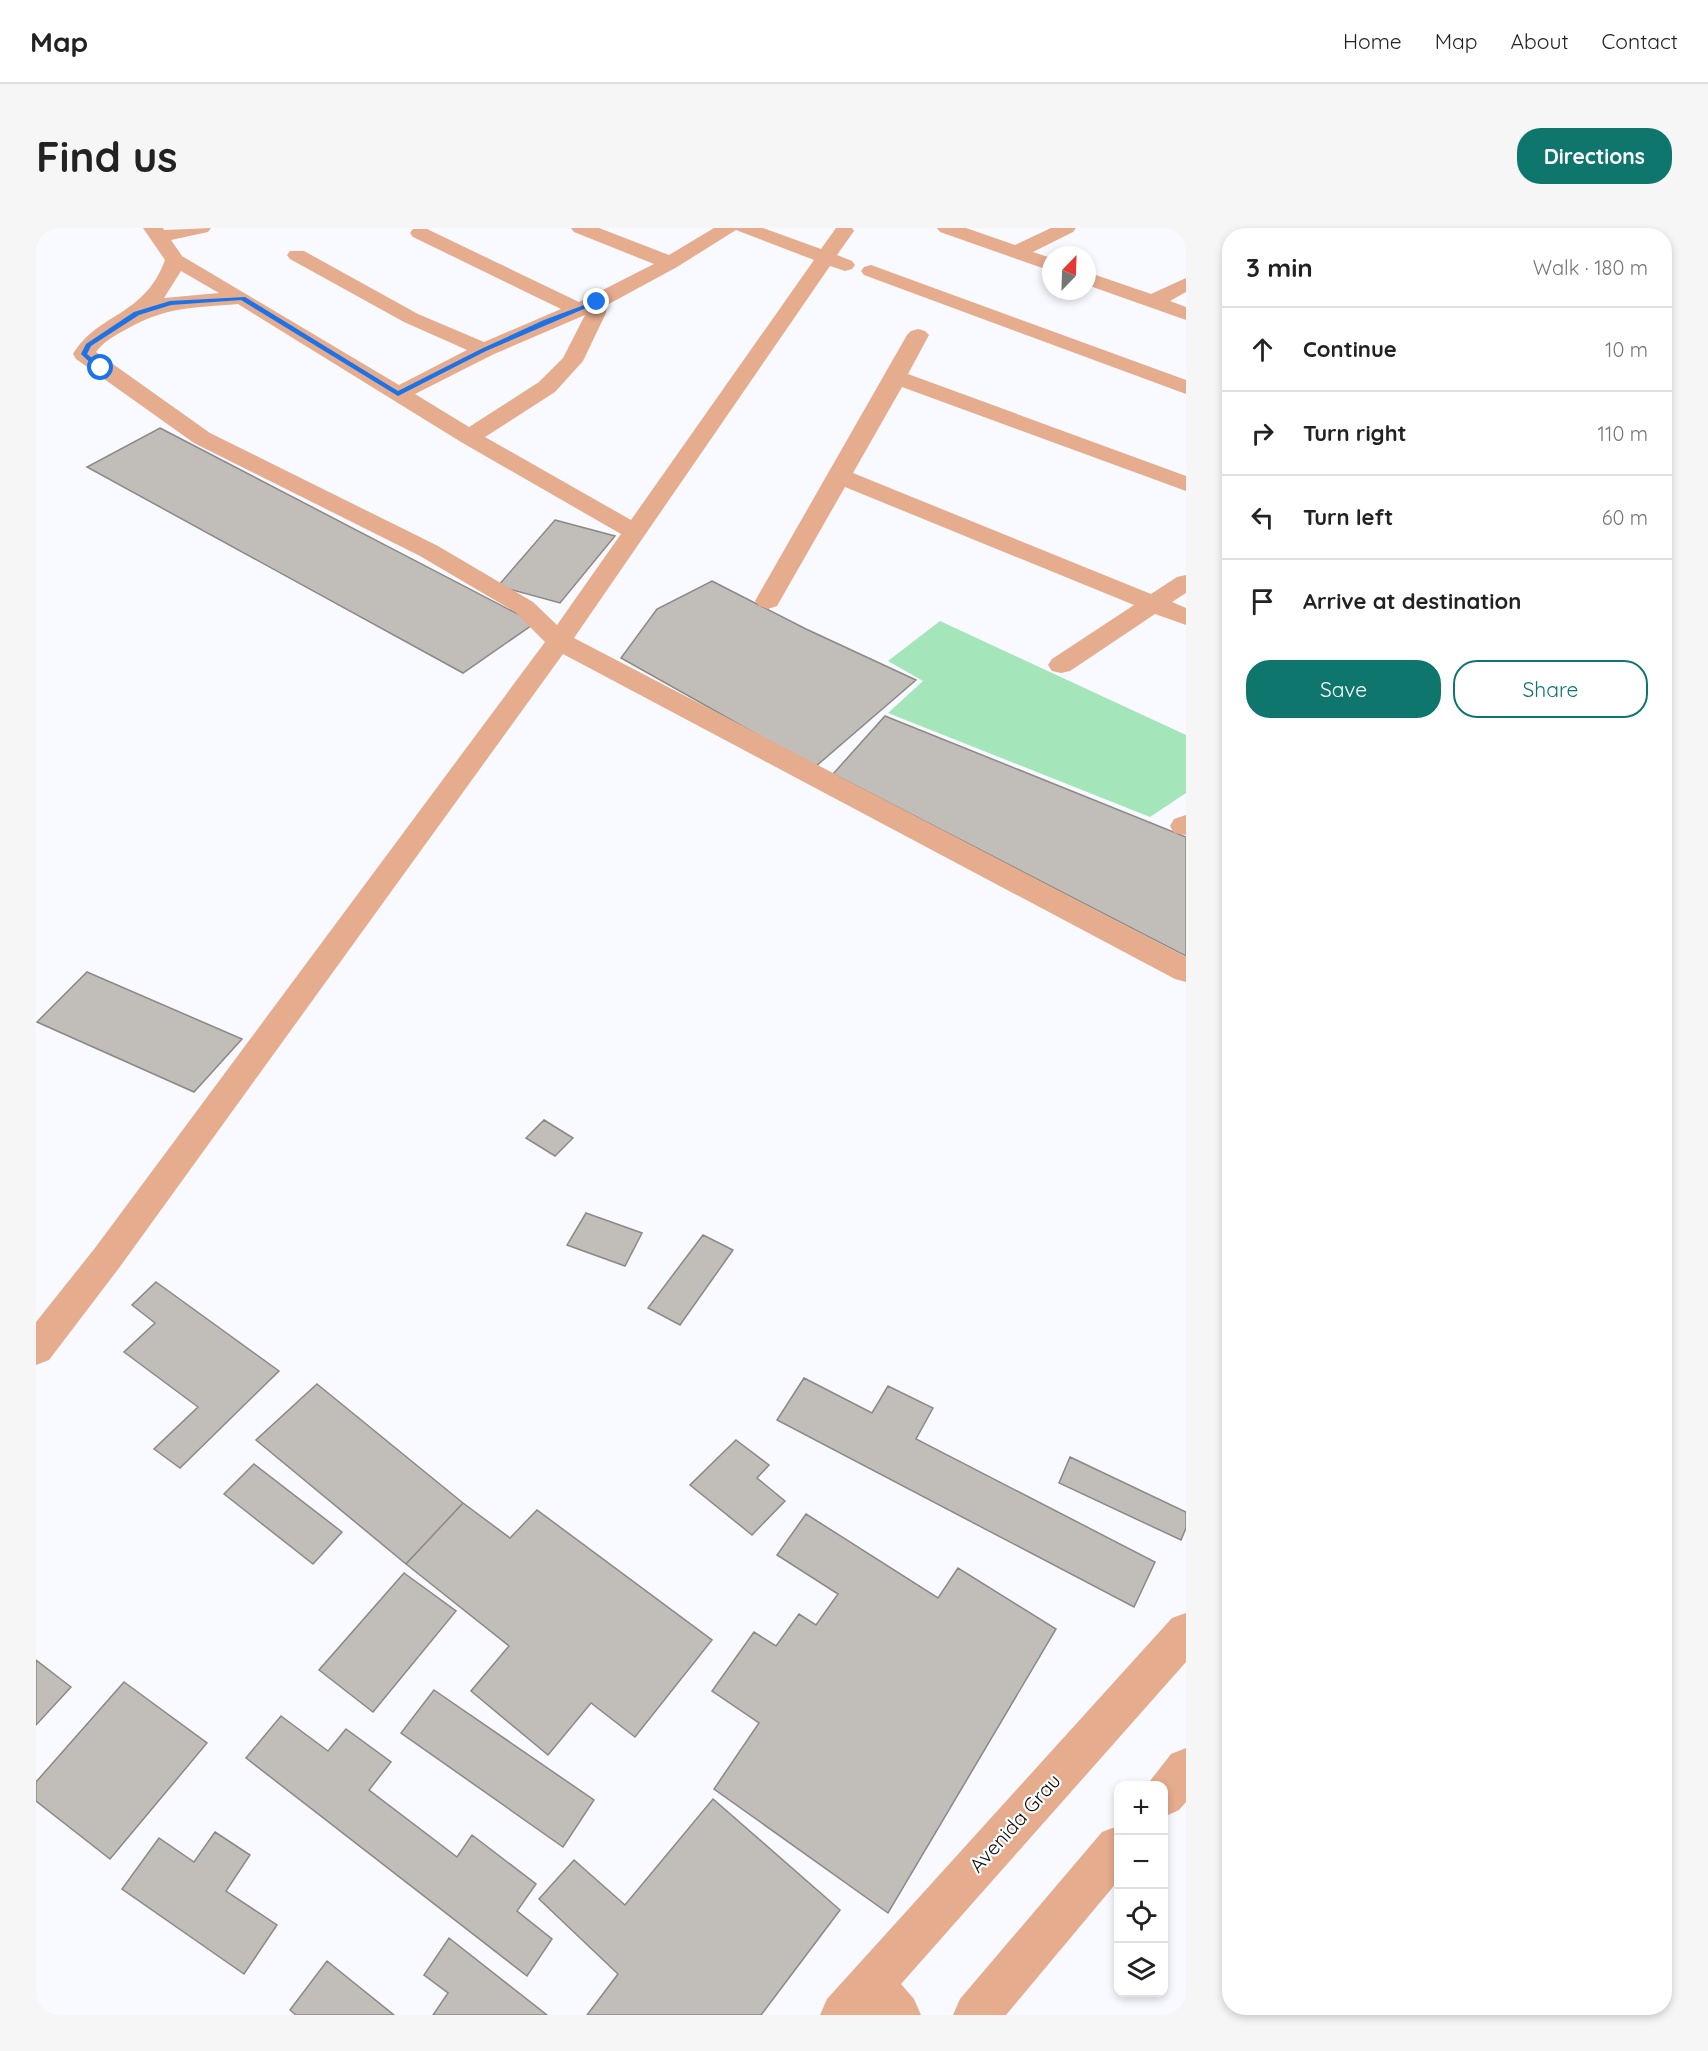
<!DOCTYPE html>
<meta charset="utf-8">
<style>
body{margin:0;font-family:Quicksand,sans-serif;background:#f6f6f6;color:#222}
.controls{position:absolute;right:18px;bottom:18px;display:grid;overflow:hidden;border-radius:12px;box-shadow:0 3px 9px #0003}
.controls button{width:54px;height:54px;display:grid;place-items:center;padding:0;border:0;border-bottom:2px solid #e0e0e0;background:#fff;color:#222;font:30px sans-serif}
.compass{position:absolute;left:1006px;top:18px;width:54px;height:54px;border-radius:50%;background:#fff;box-shadow:0 3px 9px #0003;rotate:23deg}
.stop{position:absolute;width:18px;height:18px;margin:-14px;border:4px solid #1a73e8;border-radius:50%;background:#fff}
.stop.end{background:#1a73e8;border-color:#fff;box-shadow:0 2px 6px #0008}
.list{margin:0;padding:0;list-style:none}
h2{display:flex;justify-content:space-between;align-items:center;height:78px;margin:0;padding:0 24px;font-size:26px}
h2 small{font-size:20px;font-weight:400;color:#767676}
.list li{display:grid;grid-template-columns:39px 1fr auto;gap:18px;align-items:center;box-sizing:border-box;height:84px;padding:0 24px;border-top:2px solid #e0e0e0}
.list b{display:block;font-size:22px;white-space:nowrap}
.list em{font-size:20px;font-style:normal;color:#767676}
.actions{display:flex;gap:12px;padding:18px 24px}
.actions a{flex:1;padding:14px 0;border:2px solid #0f766e;border-radius:24px;text-align:center;font-size:21px;color:#0f766e}
.actions .main{background:#0f766e;color:#fff}
.icon{flex:none;width:33px;height:33px;fill:none;stroke:currentColor;stroke-width:2;stroke-linecap:round;stroke-linejoin:round}
.map{position:relative;flex:none;width:1150px;height:1787px;overflow:hidden;border-radius:24px}
header{display:flex;align-items:center;gap:36px;box-sizing:border-box;height:84px;padding:0 30px;background:#fff;border-bottom:2px solid #e0e0e0}
header strong{font-size:28px}
nav{display:flex;gap:33px;margin-inline-start:auto;font-size:21px}
.intro{display:flex;align-items:center;justify-content:space-between;box-sizing:border-box;height:144px;padding:0 36px}
h1{margin:0;font-size:42px}
.button{padding:15px 27px;border-radius:24px;background:#0f766e;color:#fff;font-size:21px;font-weight:700}
main{display:flex;gap:36px;padding:0 36px}
aside{flex:1;background:#fff;border-radius:24px;box-shadow:0 3px 9px #0003}
.map>svg:first-child{display:block}
.green{fill:#a5e5ba}
.building{fill:#c1bdb9;stroke:#8d8885;stroke-width:1.5}
.lines{fill:none;stroke-linecap:round;stroke-linejoin:round}
.minor{fill:#e5ac8e;fill-rule:evenodd}
.route{fill:#1a73e8}
.labels{text-anchor:middle;stroke-width:4.5;stroke-linejoin:round;paint-order:stroke}
.near-street-label{font-size:20px;fill:#0d0d0f;stroke:#fff}
</style>
<header>
<strong>Map</strong>
<nav><a>Home</a><a>Map</a><a>About</a><a>Contact</a></nav>
</header>
<div class="intro"><h1>Find us</h1><a class="button">Directions</a></div>
<main>
<div class="map">
<svg width="1150" height="1787" viewBox="0 0 1150 1787">
<rect width="100%" height="100%" fill="#f8faff"/>
<path class="green" d="M904,393L1150,507V565L1114,589L852,485L887,453L852,433Z"/>
<path class="building" d="M124,200L499,395L427,445L51,239Z
M519,292L579,308L524,375L462,358Z
M676,353L770,401L880,452L779,539L585,430L621,381Z
M849,488L1150,609V728L797,546Z
M51,744L206,811L158,864L1,794Z
M508,892L537,910L519,928L490,910Z
M550,985L606,1005L589,1038L531,1017Z
M667,1007L697,1022L644,1097L612,1080Z
M120,1054L243,1143L144,1240L118,1221L162,1179L88,1124L119,1095L96,1077Z
M768,1150L836,1185L852,1158L897,1180L880,1211L1119,1334L1098,1379L741,1192Z
M281,1156L427,1275L370,1336L220,1212Z
M700,1212L733,1237L721,1250L749,1273L716,1307L654,1257Z
M1034,1229L1150,1284V1300L1145,1312L1023,1255Z
M218,1236L306,1304L277,1336L188,1266Z
M427,1275L474,1310L501,1282L676,1412L599,1509L555,1475L512,1527L435,1463L473,1418L370,1336Z
M770,1286L902,1370L922,1340L1020,1401L852,1685L678,1561L723,1495L676,1463L718,1404L740,1418L763,1386L780,1397L802,1366L741,1327Z
M368,1345L420,1383L337,1484L283,1442Z
M0,1432L35,1459L0,1497Z
M88,1454L171,1515L74,1631L0,1573V1554Z
M398,1462L558,1572L527,1619L365,1505Z
M245,1488L292,1523L310,1501L355,1534L333,1562L421,1629L436,1607L500,1656L481,1683L516,1711L491,1748L210,1530Z
M677,1571L804,1682L725,1787H551L582,1746L503,1671L538,1632L589,1677Z
M179,1604L214,1627L190,1663L241,1697L208,1746L86,1661L123,1610L158,1634Z
M413,1710L511,1787H397L412,1765L388,1747Z
M291,1733L358,1787H260L254,1782Z"/>
<g class="lines">
<path class="minor" d="M107,0H127L128,2L175,0L172,4L135,12L146,28L363,157L431,122L368,94L254,31L251,27L254,23H268L382,86L448,114L525,81L377,9L374,5L377,1H391L543,74L618,36L538,4L535,0H563L633,27L678,0H727L785,21L800,0H816L818,3L801,27L816,33L819,37L816,41L809,43L794,38L538,410L1150,729V754L1139,751L527,426L83,1040L13,1132L0,1137V1094L59,1020L509,414L479,384L384,328L158,215L40,131L37,126C63,84 108,89 129,32ZM700,2L778,32L595,292L449,209L519,164L547,133L570,85L571,77L641,39ZM145,43L183,65L128,70ZM202,76L425,214L585,306L521,397L497,374L402,318L174,205L60,124C67,114 78,108 89,102C130,78 157,80 202,76ZM549,87L527,130L503,154L433,199L379,166L456,127Z
M901,0H930L979,17L1015,0H1040L1037,4L997,24L1015,30V43L904,4Z
M835,37L1150,152V166L828,47L825,43L828,39Z
M1051,44L1115,66L1150,50V64L1134,73L1150,79V92L1051,57Z
M882,101L889,103L893,107L872,146L1150,248V263L866,159L817,245L1115,366L1141,349L1150,347V365L1136,374L1150,380V397L1119,386L1034,443L1025,445L1016,443L1012,437L1016,431L1098,377L809,259L741,378L732,381L723,378L719,373L871,107L875,103Z
M1150,587V607L1138,605L1134,598L1138,591Z
M1150,1385V1434L865,1756L878,1771L885,1787H784L791,1771L1136,1390Z
M1150,1520V1574L1143,1582L1128,1589V1558H1110L1135,1526Z
M1082,1598V1653L970,1787H917L924,1771L1066,1604Z"/>
</g>
<path class="route" d="M209,69L362,163L445,121L508,92L559,73L564,74L450,123L362,168L205,72L135,77L103,87L55,118L51,126L67,139V142H62L45,126L50,116L98,84L134,73Z"/>
<g class="labels">
<g class="near-street-label">
<text transform="translate(979 1595) rotate(-48)" y="7">Avenida Grau</text>
</g>
</g>
</svg>
<div class="controls">
<button>+</button>
<button>−</button>
<button><svg class="icon" aria-label="locate" viewBox="0 0 24 24"><circle cx="12" cy="12" r="6"/><path d="M12 2v4M12 18v4M2 12h4M18 12h4"/></svg></button>
<button><svg class="icon" aria-label="layers" viewBox="0 0 24 24"><path d="M12 4l9 5-9 5-9-5zM3 14l9 5 9-5"/></svg></button>
</div>
<svg class="compass" viewBox="-18 -18 36 36"><path d="M0-13l5 13h-10z" fill="#e53935"/><path d="M0 13l5-13h-10z" fill="#767676"/></svg>
<div class="stop" style="left:65px;top:140px"></div>
<div class="stop end" style="left:561px;top:74px"></div>
</div>
<aside>
<h2>3 min<small>Walk · 180 m</small></h2>
<ul class="list">
<li><svg class="icon" aria-label="ahead" viewBox="0 0 24 24"><path d="M12 20V5M6 11l6-6 6 6"/></svg><div><b>Continue</b></div><em>10 m</em></li>
<li><svg class="icon" aria-label="right" viewBox="0 0 24 24"><path d="M7 20v-9h11M14 6l5 5-5 5"/></svg><div><b>Turn right</b></div><em>110 m</em></li>
<li><svg class="icon" aria-label="left" viewBox="0 0 24 24"><path d="M17 20v-9H6M10 6l-5 5 5 5"/></svg><div><b>Turn left</b></div><em>60 m</em></li>
<li><svg class="icon" aria-label="arrive" viewBox="0 0 24 24"><path d="M6 21V4h12l-3 4 3 4H6"/></svg><div><b>Arrive at destination</b></div></li>
</ul>
<div class="actions"><a class="main">Save</a><a>Share</a></div>
</aside>
</main>
